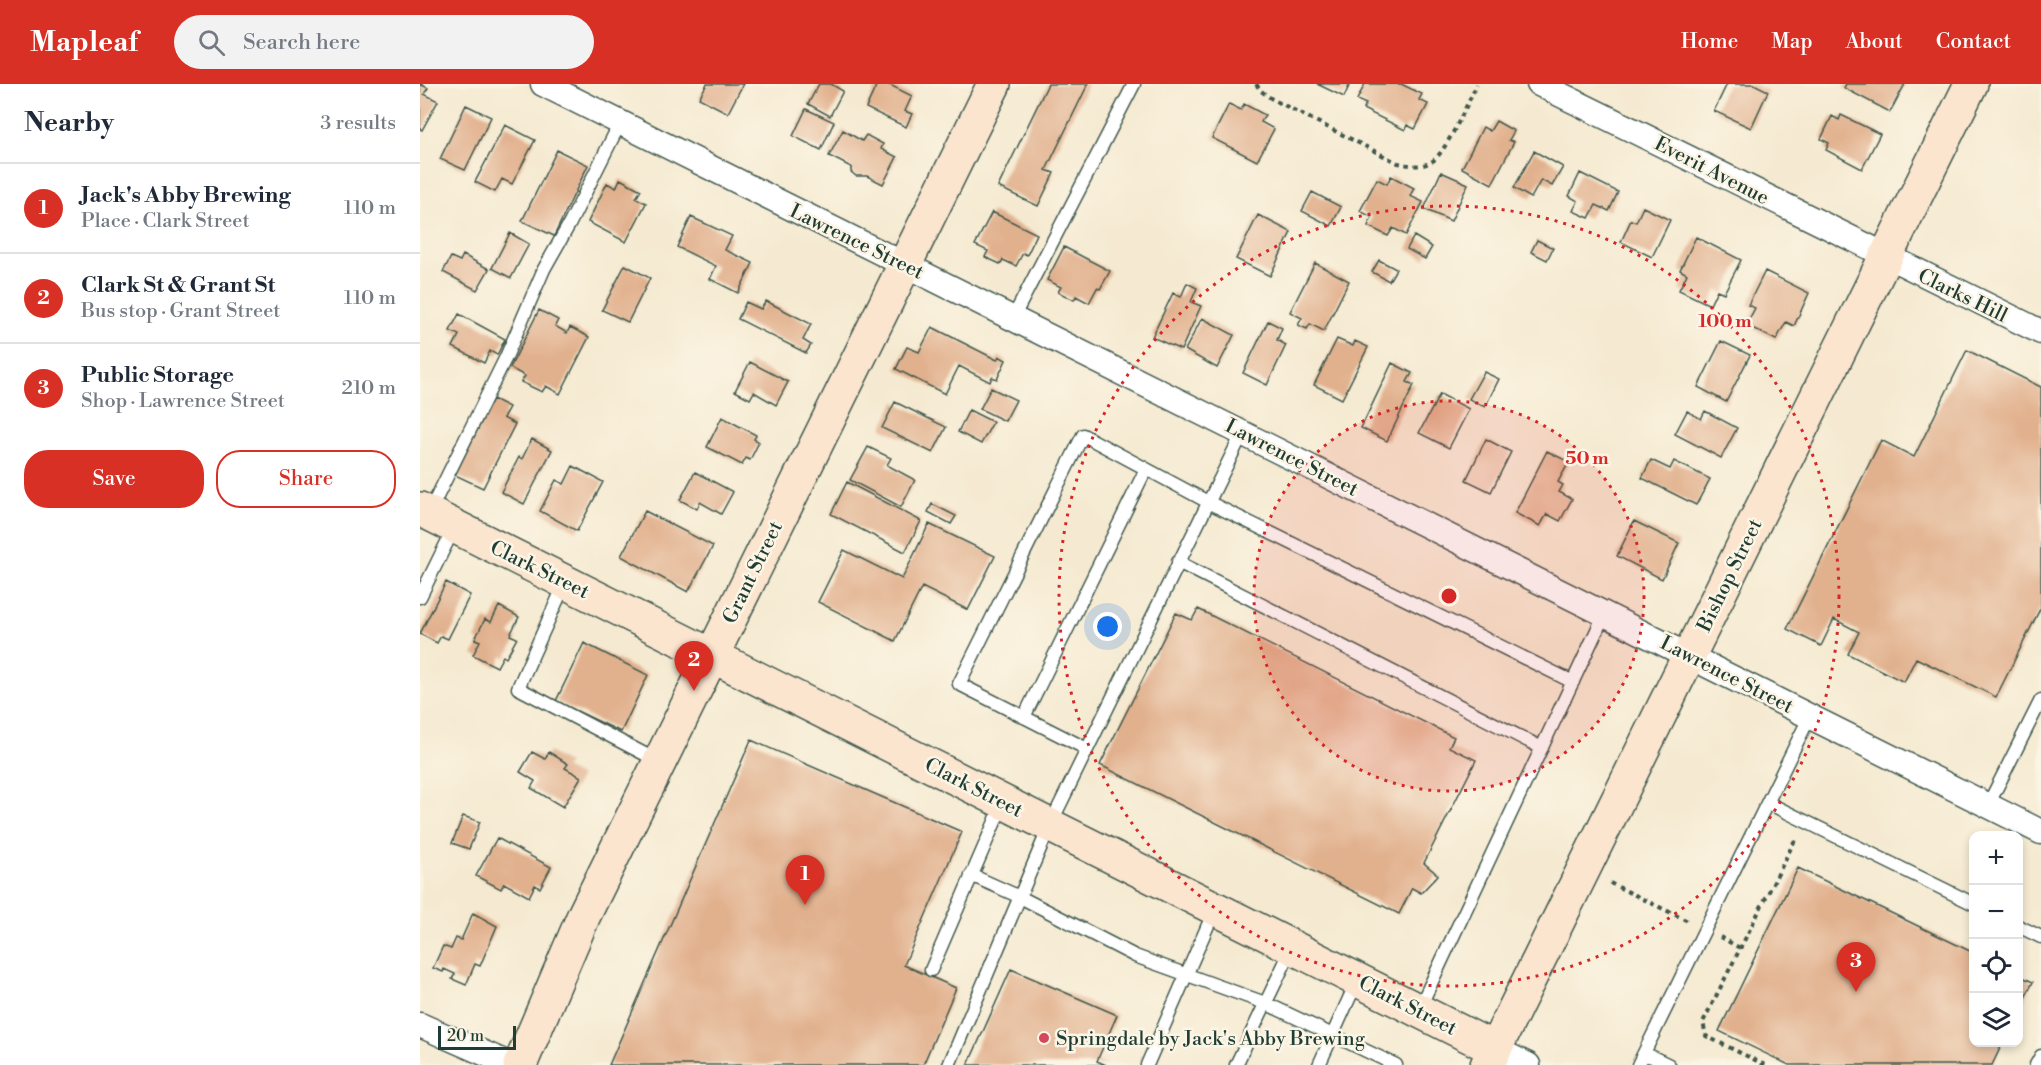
<!DOCTYPE html>
<meta charset="utf-8">
<style>
body{margin:0;font-family:"Libre Bodoni",serif;background:#f2f2f3;color:#1f2937}
.controls{position:absolute;right:18px;bottom:18px;display:grid;overflow:hidden;border-radius:12px;box-shadow:0 3px 9px #0003}
.controls button{width:54px;height:54px;display:grid;place-items:center;padding:0;border:0;border-bottom:2px solid #e0e1e3;background:#fff;color:#1f2937;font:30px sans-serif}
.scale{position:absolute;left:18px;bottom:15px;width:78px;box-sizing:border-box;padding-left:6px;border:3px solid #1f3d34;border-top:0;font-size:16px;line-height:21px;white-space:nowrap;color:#1f3d34;-webkit-text-stroke:4px #fcf5e5;paint-order:stroke}
.you{position:absolute;left:688px;top:543px;width:21px;height:21px;margin:-15px;border:4px solid #fff;border-radius:50%;background:#1a73e8;box-shadow:0 0 0 9px #1a73e833}
.badge{display:grid;place-items:center;width:39px;height:39px;border-radius:50%;background:#d93025;color:#fff;font-size:20px;font-weight:700}
.pin{position:absolute;translate:-50% -50px;filter:drop-shadow(0 2px 3px #0008)}
.pin::after{content:'';position:absolute;top:32px;width:21px;height:18px;background:inherit;clip-path:polygon(0 0,100% 0,50% 100%)}
.list{margin:0;padding:0;list-style:none}
h2{display:flex;justify-content:space-between;align-items:center;height:78px;margin:0;padding:0 24px;font-size:26px}
h2 small{font-size:20px;font-weight:400;color:#747a83}
.list li{display:grid;grid-template-columns:39px 1fr auto;gap:18px;align-items:center;box-sizing:border-box;height:90px;padding:0 24px;border-top:2px solid #e0e1e3}
.list b{display:block;font-size:22px;white-space:nowrap}
.list p{margin:0;font-size:20px;white-space:nowrap;color:#747a83}
.list em{font-size:20px;font-style:normal;color:#747a83}
.actions{display:flex;gap:12px;padding:18px 24px}
.actions a{flex:1;padding:14px 0;border:2px solid #d93025;border-radius:24px;text-align:center;font-size:21px;color:#d93025}
.actions .main{background:#d93025;color:#fff}
.icon{flex:none;width:33px;height:33px;fill:none;stroke:currentColor;stroke-width:2;stroke-linecap:round;stroke-linejoin:round}
.map{position:relative;flex:none;width:1621px;height:981px;overflow:hidden}
header{display:flex;align-items:center;gap:36px;box-sizing:border-box;height:84px;padding:0 30px;background:#d93025;color:#fff}
header strong{font-size:28px}
nav{display:flex;gap:33px;margin-inline-start:auto;font-size:21px}
.search{width:420px;height:54px;background:#f2f2f3;display:flex;align-items:center;gap:15px;box-sizing:border-box;padding:0 21px;border-radius:33px;color:#747a83;font-size:22px}
main{display:flex}
aside{flex:1;background:#fff}
.map>svg:first-child{display:block}
.building{fill:#e1b08d}
.lines{fill:none;stroke-linecap:round;stroke-linejoin:round}
.lane-casing{stroke:#3f574c;stroke-width:15}
.street-casing{stroke:#3f574c;stroke-width:27}
.secondary-casing{stroke:#3f574c;stroke-width:36}
.path{stroke:#3f574c;stroke-width:4;stroke-dasharray:4.5 4.5;stroke-linecap:butt}
.lane{stroke:#fff;stroke-width:12}
.street{stroke:#fff;stroke-width:24}
.secondary{stroke:#fbe5cf;stroke-width:33}
.ring{fill:none;stroke:#d62828;stroke-width:3;stroke-dasharray:3 6}
.poi-dot{fill:#d1495b;stroke:#fcf5e5;stroke-width:2}
.labels{text-anchor:middle;stroke-width:5;stroke-linejoin:round;paint-order:stroke}
.street-label{font-size:20px;fill:#1f3d34;stroke:#fcf5e5}
.poi-label{font-size:20px;fill:#1f3d34;stroke:#fcf5e5;text-anchor:start}
.centre{fill:#d62828;stroke:#fcf5e5;stroke-width:3}
.ring-label{font-size:18px;text-anchor:middle;font-weight:bold;fill:#d62828;stroke:#fcf5e5;stroke-width:5;stroke-linejoin:round;paint-order:stroke}
</style>
<header>
<strong>Mapleaf</strong>
<div class="search"><svg class="icon" aria-label="search" viewBox="0 0 24 24"><circle cx="10" cy="10" r="6"/><path d="M15 15l6 6"/></svg>Search here</div>
<nav><a>Home</a><a>Map</a><a>About</a><a>Contact</a></nav>
</header>
<main>
<aside>
<h2>Nearby<small>3 results</small></h2>
<ul class="list">
<li><span class="badge">1</span><div><b>Jack's Abby Brewing</b><p>Place · Clark Street</p></div><em>110 m</em></li>
<li><span class="badge">2</span><div><b>Clark St &amp; Grant St</b><p>Bus stop · Grant Street</p></div><em>110 m</em></li>
<li><span class="badge">3</span><div><b>Public Storage</b><p>Shop · Lawrence Street</p></div><em>210 m</em></li>
</ul>
<div class="actions"><a class="main">Save</a><a>Share</a></div>
</aside>
<div class="map">
<svg width="1621" height="981" viewBox="0 0 1621 981">
<rect width="100%" height="100%" fill="#fcf5e5"/>
<filter id="ink" filterUnits="userSpaceOnUse"><feTurbulence type="fractalNoise" baseFrequency=".0167" numOctaves="2"/><feDisplacementMap in="SourceGraphic" scale="12" xChannelSelector="R" yChannelSelector="G"/><feConvolveMatrix kernelMatrix="1 2 1 2 8 2 1 2 1" color-interpolation-filters="sRGB"/></filter>
<filter id="wash" filterUnits="userSpaceOnUse"><feTurbulence type="fractalNoise" baseFrequency=".008" numOctaves="4" result="noise"/><feDisplacementMap in="SourceGraphic" scale="24" xChannelSelector="R" yChannelSelector="G"/><feGaussianBlur stdDeviation="1.35" result="paint"/><feColorMatrix in="noise" values="0 0 0 0 0 0 0 0 0 0 0 0 0 0 0 0 0 1.4 0 .05"/><feComposite in="paint" operator="in"/></filter>
<g filter="url(#wash)">
<rect width="100%" height="100%" fill="#f5ead1"/>
<g id="blocks">
<path class="building" d="M0,0L8,4L4,10L18,17L2,46L0,45Z
M287,0H323L308,29L279,14Z
M399,0H411L423,7L410,32L388,20Z
M457,0H468L492,12L485,27L492,30L486,43L446,24Z
M628,0H668L626,86L634,89L618,122L578,103Z
M897,0H930L924,13Z
M945,0H981L1002,10L999,16L1008,20L995,45L987,41L985,46L943,25L946,20L937,16Z
M1307,0H1334L1348,7L1331,44L1294,27Z
M1426,0H1485L1470,28L1424,4Z
M809,20L821,26L824,20L845,31L841,38L854,45L837,77L792,54Z
M46,21L71,33L45,86L20,75Z
M386,25L414,38L401,66L373,52Z
M1421,31L1460,50L1442,85L1406,66L1409,59L1401,55L1412,32L1419,36Z
M1076,37L1094,47L1089,56L1094,58L1072,100L1042,84L1063,43L1070,47Z
M85,41L115,56L92,100L82,95L75,108L55,98Z
M423,46L442,57L446,51L463,60L461,65L477,73L463,100L447,92H436L431,88V83L409,72Z
M137,66L168,81L134,152L102,137Z
M1114,67L1143,83L1132,102L1121,96L1111,114L1094,104Z
M1021,88L1048,100L1031,137L1004,125Z
M1160,89L1198,108L1189,127L1176,121L1169,134L1153,127L1158,117L1149,112Z
M971,92L994,104L990,112L1003,118L986,151L973,144L968,152L948,142L952,133L940,127L957,95L967,100Z
M200,95L221,106L216,114L226,119L206,158L168,138L187,99L196,104Z
M892,108L921,123L911,142L882,127Z
M1223,123L1250,136L1232,173L1201,158L1211,136L1216,138Z
M572,128L617,150L607,171L603,169L596,182L583,176L580,180L565,173L568,167L555,161Z
M838,131L871,148L850,192L816,175Z
M271,133L312,152L305,166L333,179L318,209L290,195L296,182L257,163Z
M90,149L109,160L91,194L72,184Z
M994,152L1012,163L1005,175L987,165Z
M1276,153L1321,176L1304,209L1297,206L1290,221L1259,206L1267,190L1260,186Z
M1117,156L1133,164L1127,176L1111,168Z
M644,163L690,187L680,205L677,204L669,219L656,212L654,216L638,208L641,203L627,196Z
M43,171L69,185L57,206L23,188L31,173L40,177Z
M959,176L976,185L969,197L952,188Z
M895,179L929,197L904,247L890,240L887,245L878,241L882,234L870,228Z
M205,181L230,194L208,238L182,226Z
M1345,187L1389,209L1374,242L1366,238L1356,256L1326,241L1335,224L1328,221Z
M767,199L777,204L771,218L781,222L761,266L732,253L753,209L761,213Z
M346,217L391,240L383,256L391,261L386,269L318,235L326,218L341,225Z
M119,226L138,236L135,242L147,249L150,243L169,253L140,310L126,302L122,308L101,298L105,292L90,284Z
M39,230L85,255L77,271L70,267L64,279L33,263L39,251L30,247Z
M782,234L814,251L797,284L765,266Z
M848,237L862,244L857,256L866,261L847,301L823,289Z
M512,243L577,276L579,272L586,276L577,295L572,293L570,298L539,282L525,310L476,285L487,263L499,268Z
M917,255L933,262L935,257L948,263L922,315L894,301Z
M1301,257L1330,271L1306,318L1278,303Z
M1547,266L1621,303V523L1576,613L1496,574L1484,598L1428,570L1439,548L1414,535L1401,562L1367,545L1461,356L1494,373Z
M330,278L368,298L356,321L334,308L330,315L315,307Z
M972,279L992,289L987,298L994,301L967,357L941,344Z
M1064,288L1079,295L1065,323L1049,315Z
M571,304L596,316L585,337L560,325Z
M1020,310L1049,325L1029,364L999,349Z
M73,315L89,323L83,334L95,340L63,404L35,391Z
M475,318L526,343L513,369L462,344Z
M549,326L573,338L561,360L538,348Z
M1267,327L1281,335L1285,327L1317,344L1301,374L1255,350Z
M302,333L336,351L334,355L339,358L330,376L326,374L322,381L287,363Z
M112,355L132,366L104,420L81,408L99,373L102,375Z
M1066,355L1091,368L1071,408L1046,396Z
M448,363L471,374L467,381L495,396L481,423L430,396Z
M1127,367L1149,378L1138,398L1143,401L1139,408L1152,415L1140,437L1127,430L1120,442L1095,429Z
M1231,376L1250,385L1254,377L1290,395L1276,421L1222,394Z
M153,382L183,398L157,447L120,427L136,396L144,400Z
M275,388L313,408L301,430L280,418L277,425L260,416Z
M427,398L501,437L485,468L411,430Z
M512,420L536,432L531,440L508,428Z
M225,427L293,462L268,508L201,472Z
M1214,437L1259,459L1242,495L1197,472Z
M509,440L575,472L548,526L502,503L475,557L398,518L424,466L482,495Z
M26,498L50,511L28,555L21,552L17,559L0,550Z
M79,522L99,533L90,551L97,554L86,574L83,572L77,583L53,571L60,557L55,555L65,535L71,538Z
M778,525L1034,653L1029,663L1056,676L1004,779L1018,791L1001,809L992,804L979,830L680,681L756,529L772,536Z
M164,559L228,591L201,648L136,617Z
M331,656L542,748L484,881L536,904L503,981H189Z
M112,668L125,675L129,668L148,680L145,684L161,693L143,723L111,704L115,697L100,688Z
M43,732L60,738L49,765L32,759Z
M77,754L131,783L120,804L115,801L109,813L84,799L81,805L56,792Z
M1378,784L1554,869V958H1583L1572,981H1369L1299,947Z
M53,829L77,842L60,882L55,880L46,901L32,895L35,890L24,885L23,888L13,884L23,862L31,865L36,854L41,856Z
M591,885L697,931L677,977L686,981H548Z
M1598,891L1613,898L1598,927Z"/>
</g>
</g>
<g filter="url(#ink)">
<use href="#blocks" fill-opacity="0" stroke="#3f574c" stroke-width="1.5"/>
<g class="lines">
<g class="lane-casing">
<path id="lane" d="M593,234L714,0
M9,429L86,273L124,185L150,139L200,39
M758,478L1122,664
M145,499L98,604L238,677
M0,513L34,444
M604,633L726,385
M667,665L539,600L663,351L788,418L1153,598
M1348,719L1554,820
M1568,721L1621,616
M551,791L600,813L715,872L845,919L976,981
M1598,842L1621,853
M511,886L583,719
M999,925L1185,529
M1224,969L1249,981
M529,981L630,741L823,348
M727,981L795,825
M816,981L872,864
M899,981L937,897
M1218,981L1390,632
M1616,981L1621,972"/>
</g>
<g class="street-casing">
<path id="street" d="M123,0L1621,748
M1119,0L1621,248
M0,941L91,981
M1075,965L1108,981"/>
</g>
<g class="secondary-casing">
<path id="secondary" d="M0,425L1075,965
M100,981L164,831L574,0
M1067,981L1551,0"/>
</g>
<path class="path" d="M836,0L841,7L852,15L978,79C989,81 1001,84 1011,78C1025,71 1049,16 1057,0
M1190,799L1268,837
M1300,853L1320,864
M1345,981L1286,952L1283,938L1376,754"/>
<use href="#lane" class="lane"/>
<use href="#street" class="street"/>
<use href="#secondary" class="secondary"/>
</g>
</g>
<circle cx="1029" cy="512" r="195" fill="#d62828" fill-opacity=".12"/>
<g class="ring">
<circle cx="1029" cy="512" r="195"/>
<circle cx="1029" cy="512" r="390"/>
</g>
<circle class="poi-dot" cx="624" cy="954" r="6"/>
<g class="labels">
<g class="street-label">
<text transform="translate(1292 86) rotate(27)" y="7">Everit Avenue</text>
<text transform="translate(437 157) rotate(26)" y="7">Lawrence Street</text>
<text transform="translate(1543 211) rotate(26)" y="7">Clarks Hill</text>
<text transform="translate(872 373) rotate(27)" y="7">Lawrence Street</text>
<text transform="translate(120 485) rotate(26)" y="7">Clark Street</text>
<text transform="translate(332 488) rotate(-64)" y="7">Grant Street</text>
<text transform="translate(1309 491) rotate(-64)" y="7">Bishop Street</text>
<text transform="translate(1307 590) rotate(27)" y="7">Lawrence Street</text>
<text transform="translate(554 703) rotate(27)" y="7">Clark Street</text>
<text transform="translate(988 921) rotate(27)" y="7">Clark Street</text>
</g>
<g class="poi-label">
<text x="636" y="961">Springdale by Jack's Abby Brewing</text>
</g>
</g>
<circle cx="1029" cy="512" r="9" class="centre"/>
<g class="ring-label">
<text x="1305" y="243">100 m</text>
<text x="1167" y="380">50 m</text>
</g>
</svg>
<div class="controls">
<button>+</button>
<button>−</button>
<button><svg class="icon" aria-label="locate" viewBox="0 0 24 24"><circle cx="12" cy="12" r="6"/><path d="M12 2v4M12 18v4M2 12h4M18 12h4"/></svg></button>
<button><svg class="icon" aria-label="layers" viewBox="0 0 24 24"><path d="M12 4l9 5-9 5-9-5zM3 14l9 5 9-5"/></svg></button>
</div>
<div class="scale">20 m</div>
<div class="you"></div>
<div class="pin badge" style="left:385px;top:821px">1</div>
<div class="pin badge" style="left:274px;top:607px">2</div>
<div class="pin badge" style="left:1436px;top:908px">3</div>
</div>
</main>
